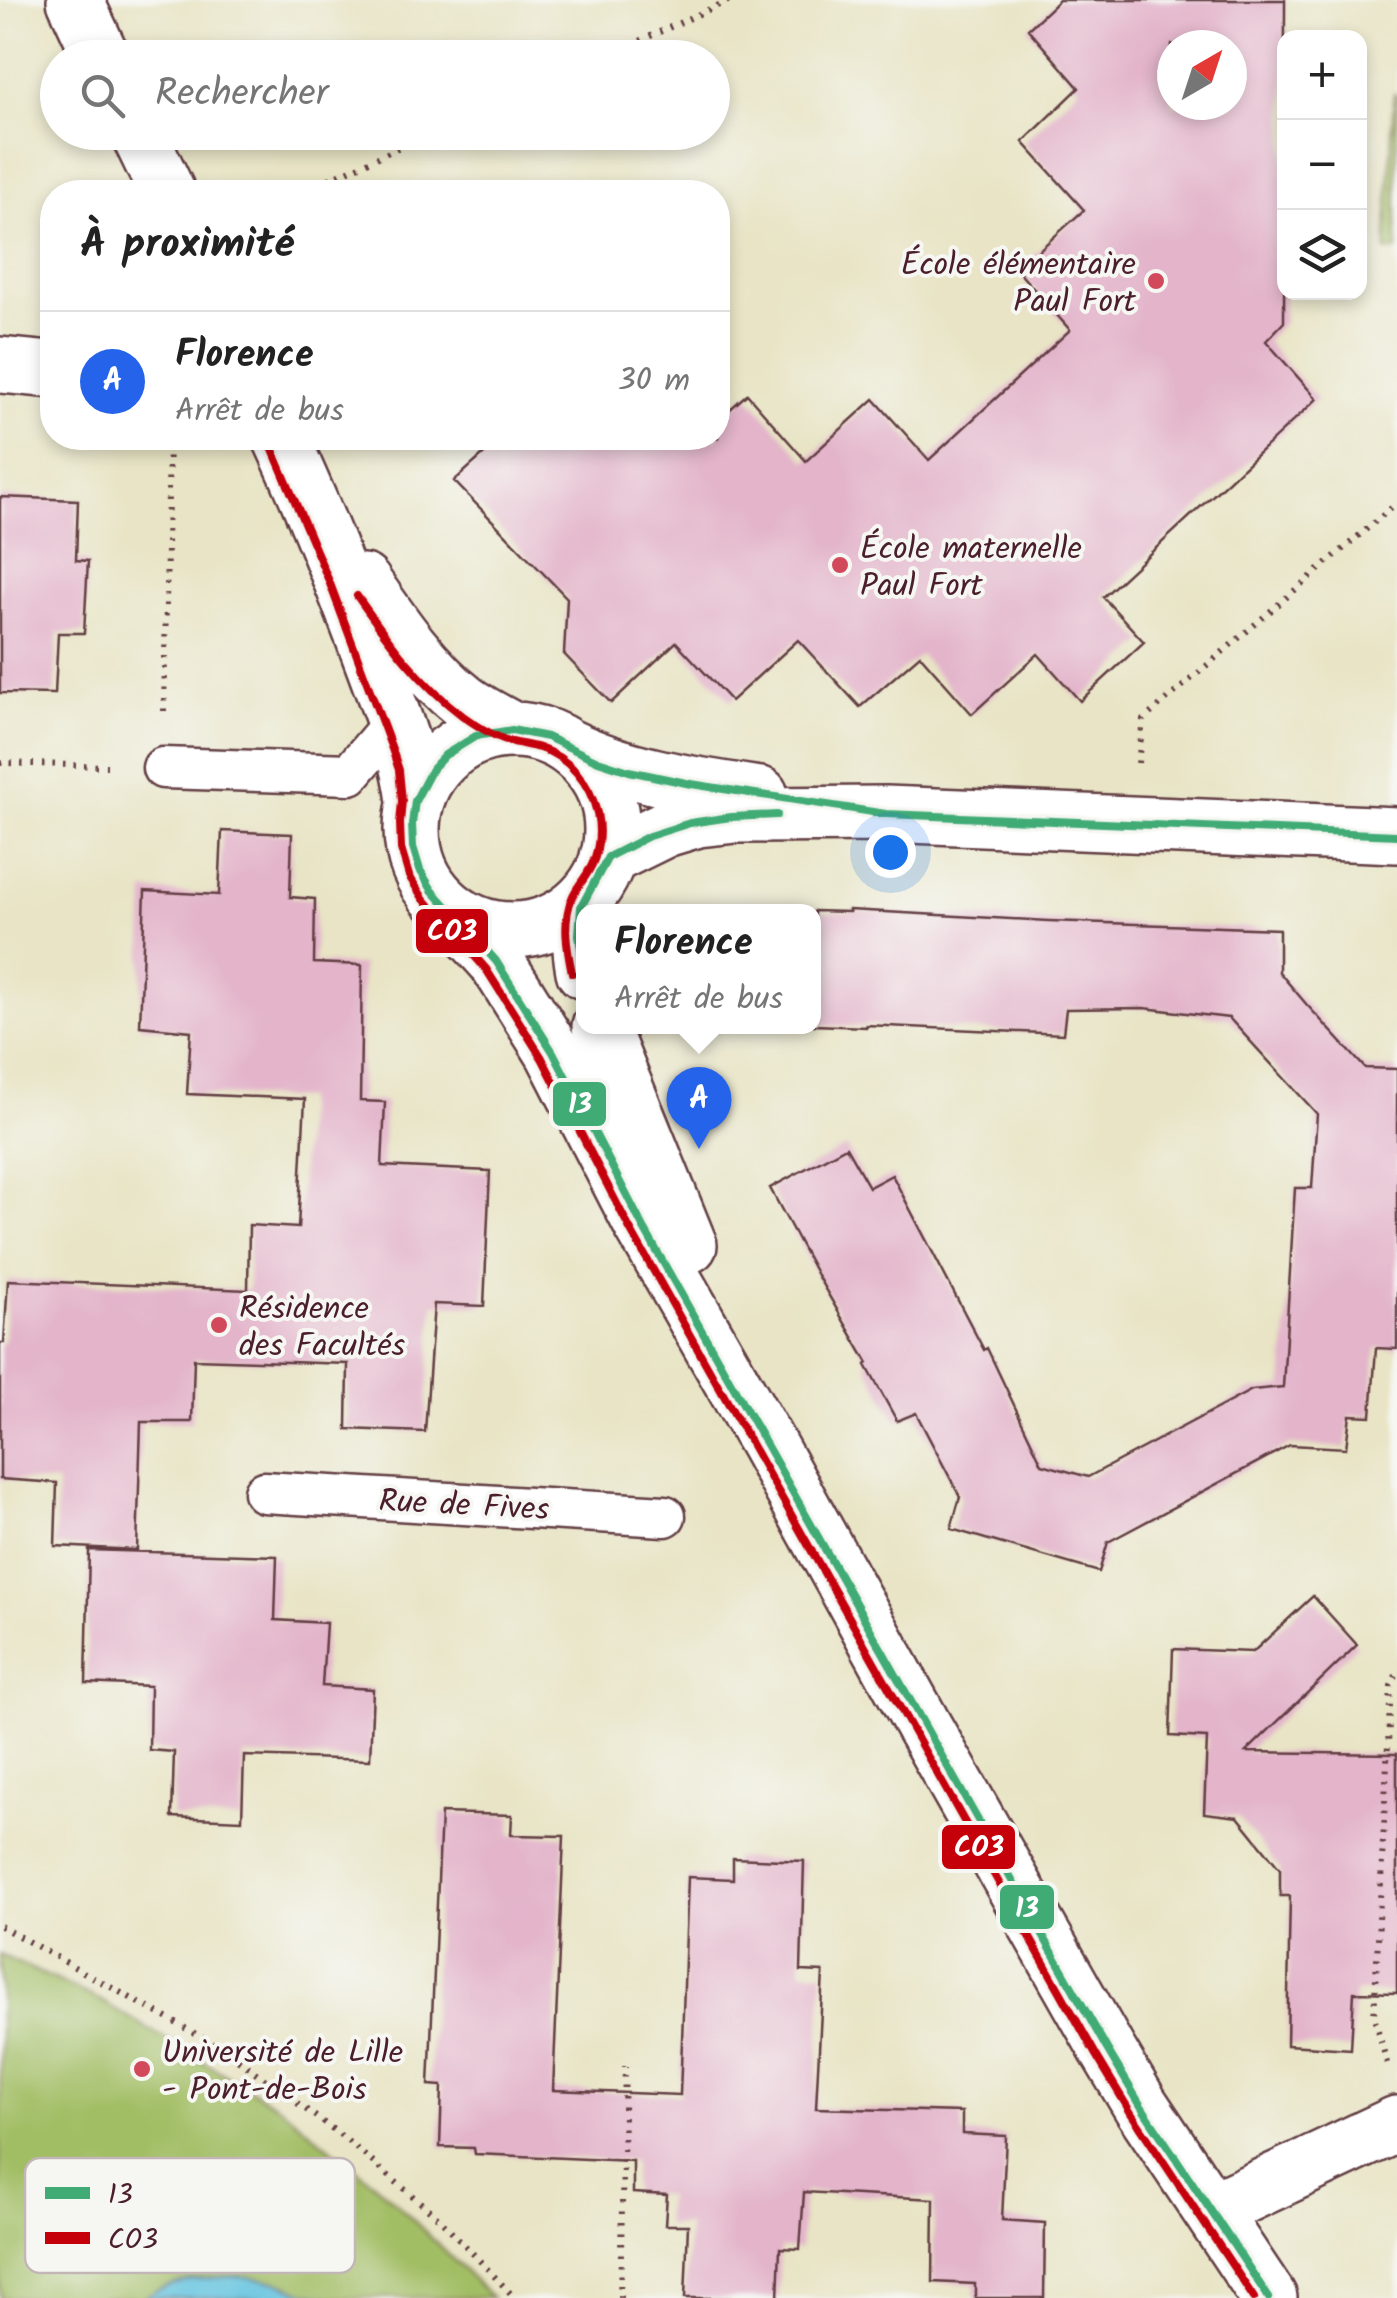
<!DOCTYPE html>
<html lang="fr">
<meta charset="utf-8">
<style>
body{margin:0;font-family:Kalam,sans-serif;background:#f2f2f2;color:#222}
.controls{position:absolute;right:30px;top:30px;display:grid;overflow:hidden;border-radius:20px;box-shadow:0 5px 15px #0003}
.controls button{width:90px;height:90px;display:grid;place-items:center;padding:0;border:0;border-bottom:2px solid #e0e0e0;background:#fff;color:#222;font:50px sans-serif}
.compass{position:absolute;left:1157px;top:30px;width:90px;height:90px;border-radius:50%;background:#fff;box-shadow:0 5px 15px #0003;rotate:39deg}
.you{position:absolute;left:890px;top:852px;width:35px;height:35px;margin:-25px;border:8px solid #fff;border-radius:50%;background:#1a73e8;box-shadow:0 0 0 15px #1a73e833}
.badge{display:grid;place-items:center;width:65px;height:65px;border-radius:50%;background:#2563eb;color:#fff;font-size:32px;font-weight:700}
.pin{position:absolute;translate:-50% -82px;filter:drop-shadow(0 2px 5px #0008)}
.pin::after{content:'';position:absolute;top:52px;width:35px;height:30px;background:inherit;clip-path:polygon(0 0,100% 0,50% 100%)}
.popup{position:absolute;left:576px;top:904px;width:245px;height:130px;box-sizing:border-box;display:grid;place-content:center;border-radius:20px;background:#fff;filter:drop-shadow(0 2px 8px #0005);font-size:32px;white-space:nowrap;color:#767676}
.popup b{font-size:38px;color:#222}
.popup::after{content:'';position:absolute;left:50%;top:100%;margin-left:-20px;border:20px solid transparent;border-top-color:#fff}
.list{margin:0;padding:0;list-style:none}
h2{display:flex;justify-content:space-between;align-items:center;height:130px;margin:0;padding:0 40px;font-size:42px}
h2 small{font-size:32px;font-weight:400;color:#767676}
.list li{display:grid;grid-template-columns:65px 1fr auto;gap:30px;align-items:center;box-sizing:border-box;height:140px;padding:0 40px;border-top:2px solid #e0e0e0}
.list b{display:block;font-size:38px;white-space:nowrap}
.list p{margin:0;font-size:32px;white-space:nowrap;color:#767676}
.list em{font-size:32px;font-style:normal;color:#767676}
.icon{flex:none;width:55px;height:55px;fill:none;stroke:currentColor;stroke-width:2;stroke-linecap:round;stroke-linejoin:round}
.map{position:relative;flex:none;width:1397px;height:2298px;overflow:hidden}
.search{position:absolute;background:#fff;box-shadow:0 5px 15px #0003;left:40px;top:40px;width:690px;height:110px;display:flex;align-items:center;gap:25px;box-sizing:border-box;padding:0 35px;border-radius:55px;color:#767676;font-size:38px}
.panel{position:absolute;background:#fff;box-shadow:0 5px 15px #0003;left:40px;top:180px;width:690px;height:270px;border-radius:40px}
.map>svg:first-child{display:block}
.green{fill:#a2be65;stroke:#766e48;stroke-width:2.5}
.water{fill:#61c2df;stroke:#567085;stroke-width:2.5}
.building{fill:#e3b4ca;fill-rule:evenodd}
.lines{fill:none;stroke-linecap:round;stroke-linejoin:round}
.service-casing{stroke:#623d42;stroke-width:45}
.minor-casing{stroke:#623d42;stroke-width:60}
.path{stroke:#623d42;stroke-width:6;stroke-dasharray:2.5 8;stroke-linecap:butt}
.service{stroke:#fff;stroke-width:40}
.minor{stroke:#fff;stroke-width:55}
.bus-1-casing{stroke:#f6f6f2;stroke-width:15}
.bus-2-casing{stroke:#f6f6f2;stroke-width:15}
.bus-1{stroke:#40ab75;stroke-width:8}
.bus-2{stroke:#c5000a;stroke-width:8}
.poi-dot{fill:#d1495b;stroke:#f6f6f2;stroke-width:4}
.labels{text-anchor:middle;stroke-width:8;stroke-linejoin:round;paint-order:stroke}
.poi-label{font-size:32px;fill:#4a1f2b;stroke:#f6f6f2;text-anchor:start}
.street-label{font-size:32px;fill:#4a1f2b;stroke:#f6f6f2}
.key{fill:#f6f6f2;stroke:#c2b6b6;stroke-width:2.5}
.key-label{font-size:28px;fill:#4a1f2b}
.line-badge{stroke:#f6f6f2;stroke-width:4}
.badge-label{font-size:28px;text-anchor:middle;font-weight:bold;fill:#fff}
</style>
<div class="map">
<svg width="1397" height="2298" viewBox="0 0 1397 2298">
<rect width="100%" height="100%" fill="#f6f6f2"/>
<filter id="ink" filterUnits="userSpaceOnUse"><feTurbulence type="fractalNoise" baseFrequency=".01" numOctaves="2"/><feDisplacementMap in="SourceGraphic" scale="20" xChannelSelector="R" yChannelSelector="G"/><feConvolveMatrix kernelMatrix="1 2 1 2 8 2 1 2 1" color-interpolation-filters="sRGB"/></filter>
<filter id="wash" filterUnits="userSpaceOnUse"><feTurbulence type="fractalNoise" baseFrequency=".0048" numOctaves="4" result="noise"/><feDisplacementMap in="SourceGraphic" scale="40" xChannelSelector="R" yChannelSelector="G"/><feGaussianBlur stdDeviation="2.25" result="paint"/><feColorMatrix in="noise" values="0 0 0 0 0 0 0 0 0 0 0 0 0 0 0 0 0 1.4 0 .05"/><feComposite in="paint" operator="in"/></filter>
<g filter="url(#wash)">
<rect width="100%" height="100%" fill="#e8e4c5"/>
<path class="green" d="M1394,94L1397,95V251H1386Z
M0,1955L98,1999L280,2107L388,2195L492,2298H0Z"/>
<path class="water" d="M241,2276L275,2281L300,2291L331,2298H143C171,2279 208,2278 241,2276Z"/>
<g id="blocks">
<path class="building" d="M1059,0H1285L1284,322L1266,341L1317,399L1103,597L1144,642L1080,701L1038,654L972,714L920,655L860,707L798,640L731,701L676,642L611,703L564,654L567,598L454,481L502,438H718V420L747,394L806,461L874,399L929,460L1070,330L1017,270L1084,210L1023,142L1079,88L1028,29ZM1172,45H1232V105H1172Z
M0,497L78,500L76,560L88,561L84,633H58L55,694L0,693Z
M222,831L292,834L290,897L315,899L314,963L362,965L360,1101L385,1102L382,1166L490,1171L484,1306L434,1304L425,1432L347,1429L348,1364L194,1359L192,1422H141L137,1550L55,1546L57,1483L0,1479V1343H4L8,1280L248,1290L249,1225L298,1228L305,1099L187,1094L191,1031L140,1026L145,891L219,895Z
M849,910L1049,921L1279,929V972L1307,1005L1365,1068L1397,1069V1349L1376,1348L1371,1416L1350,1415L1346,1448L1290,1445L1108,1542L1099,1572L951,1529L960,1497L916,1413L897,1421L866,1365L868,1363L818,1277L770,1188L846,1147L869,1187L892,1175L984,1350L987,1348L1042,1464L1088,1477L1252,1390L1283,1387L1295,1188H1312L1317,1114L1229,1018L1144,1008L1066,1009L1063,1034L866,1025V1027L814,1025V911L849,912Z
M89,1550L277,1556L275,1620L326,1623L322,1686L373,1689L370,1760L244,1756L242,1820L172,1817L174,1752L149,1750L150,1686L86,1683Z
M1313,1596L1357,1645L1246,1752L1397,1754V1993L1354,1992L1351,2049L1287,2045L1290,1896H1280V1869L1238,1817L1204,1813L1207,1738L1170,1736L1173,1649L1253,1652Z
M441,1813L512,1815L511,1835L564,1836L553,2090L680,2095L688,1877L733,1879V1858L804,1861L801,1971L823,1972L816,2108L962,2112V2134L1006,2136L1002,2220L1045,2223L1044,2298H975V2284L933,2282L934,2199L804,2192L800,2249L780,2248L778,2298H685L688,2225H665L667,2195L633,2193V2161L475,2154L474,2148L440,2147L442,2086L429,2085Z"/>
</g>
</g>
<g filter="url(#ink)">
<use href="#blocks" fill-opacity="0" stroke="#623d42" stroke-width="2.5"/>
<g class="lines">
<g class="service-casing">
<path id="service" d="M163,768L350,774L395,721
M264,1492L665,1516"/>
</g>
<g class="minor-casing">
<path id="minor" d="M75,0L102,58
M138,132L167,192
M0,365L52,370
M281,438C316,513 346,590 375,668C392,715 409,752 415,801
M363,582C392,624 423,670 464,702C479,713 495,721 512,730
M412 830a100 100 0 1 1 200 0a100 100 0 1 1-200 0Z
M568,747C628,776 694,785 760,795
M608,857L665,829L698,819L736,815L886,814L1397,835
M584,900C579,925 579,946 584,971
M448,908L496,961L553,1052L641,1223L767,1443L924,1727L1107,2049L1141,2106L1269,2298
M600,1026L689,1245
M1211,2211L1397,2124"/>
</g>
<path class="path" d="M602,58L730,0
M300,192L434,132
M164,711L169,438
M0,763L107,766
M1138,763L1143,720L1397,503
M0,1926L225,2050L338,2133L440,2219L515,2298
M1387,2063L1374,2016L1391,1686L1397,1673
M620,2298L625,2066"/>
<use href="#service" class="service"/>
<use href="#minor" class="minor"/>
<g class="bus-1-casing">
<path id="bus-1" d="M584,971L579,935L581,907L608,857L649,836L690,823L731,817L777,815
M1269,2298L1141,2106L1107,2049L641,1223L553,1052L496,961L432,890L420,870L413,847L412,824L415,801L432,769L445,755L476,736L512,730L547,737L598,761L629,771L691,784L886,814L1397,835"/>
</g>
<g class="bus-2-casing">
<path id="bus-2" d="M270,443L329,581L392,749L399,770L402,801L400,823L401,849L409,876L423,898L486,969L542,1058L630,1229L1096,2055L1131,2113L1254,2298
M357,596C388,640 419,683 463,716C477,726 492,736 509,741C519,744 529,745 539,748C569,757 590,783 597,813C601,832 599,855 588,872C583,881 576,888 572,898C562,921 567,949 572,973"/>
</g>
<use href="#bus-1" class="bus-1"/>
<use href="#bus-2" class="bus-2"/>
</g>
</g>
<g class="poi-dot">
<circle cx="1156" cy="281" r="10"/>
<circle cx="840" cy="565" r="10"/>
<circle cx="219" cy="1325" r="10"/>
<circle cx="142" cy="2069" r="10"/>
</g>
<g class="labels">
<g class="poi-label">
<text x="1136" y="274" text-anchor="end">École élémentaire<tspan x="1136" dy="37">Paul Fort</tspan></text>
<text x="860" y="558">École maternelle<tspan x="860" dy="37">Paul Fort</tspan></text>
<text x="239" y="1318">Résidence<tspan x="239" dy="37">des Facultés</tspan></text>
<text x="162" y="2062">Université de Lille<tspan x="162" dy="37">- Pont-de-Bois</tspan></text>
</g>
<g class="street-label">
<text transform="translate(464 1504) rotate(3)" y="11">Rue de Fives</text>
</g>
</g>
<rect x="25" y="2158" width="330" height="115" rx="15" class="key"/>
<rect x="45" y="2187" width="45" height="12" fill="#40ab75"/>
<rect x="45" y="2232" width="45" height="12" fill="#c5000a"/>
<g class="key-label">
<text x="108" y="2203">13</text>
<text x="108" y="2248">CO3</text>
</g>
<g class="line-badge">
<rect x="414" y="907" width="76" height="48" rx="10" fill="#c5000a"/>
<rect x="551" y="1080" width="57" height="48" rx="10" fill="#40ab75"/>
<rect x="940" y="1823" width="77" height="48" rx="10" fill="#c5000a"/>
<rect x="998" y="1883" width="58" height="48" rx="10" fill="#40ab75"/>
</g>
<g class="badge-label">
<text x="452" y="940">CO3</text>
<text x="580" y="1113">13</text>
<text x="979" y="1856">CO3</text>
<text x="1027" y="1917">13</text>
</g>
</svg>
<div class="controls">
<button>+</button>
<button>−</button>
<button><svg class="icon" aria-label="layers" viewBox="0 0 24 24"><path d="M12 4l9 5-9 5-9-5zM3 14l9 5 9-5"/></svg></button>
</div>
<svg class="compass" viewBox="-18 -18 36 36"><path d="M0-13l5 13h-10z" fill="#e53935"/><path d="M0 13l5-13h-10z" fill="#767676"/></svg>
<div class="you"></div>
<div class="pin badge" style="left:699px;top:1149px">A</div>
<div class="popup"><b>Florence</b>Arrêt de bus</div>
<div class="search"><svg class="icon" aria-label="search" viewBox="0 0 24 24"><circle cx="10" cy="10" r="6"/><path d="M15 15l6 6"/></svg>Rechercher</div>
<section class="panel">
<h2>À proximité<small></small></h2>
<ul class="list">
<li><span class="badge">A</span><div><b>Florence</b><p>Arrêt de bus</p></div><em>30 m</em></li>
</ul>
</section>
</div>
